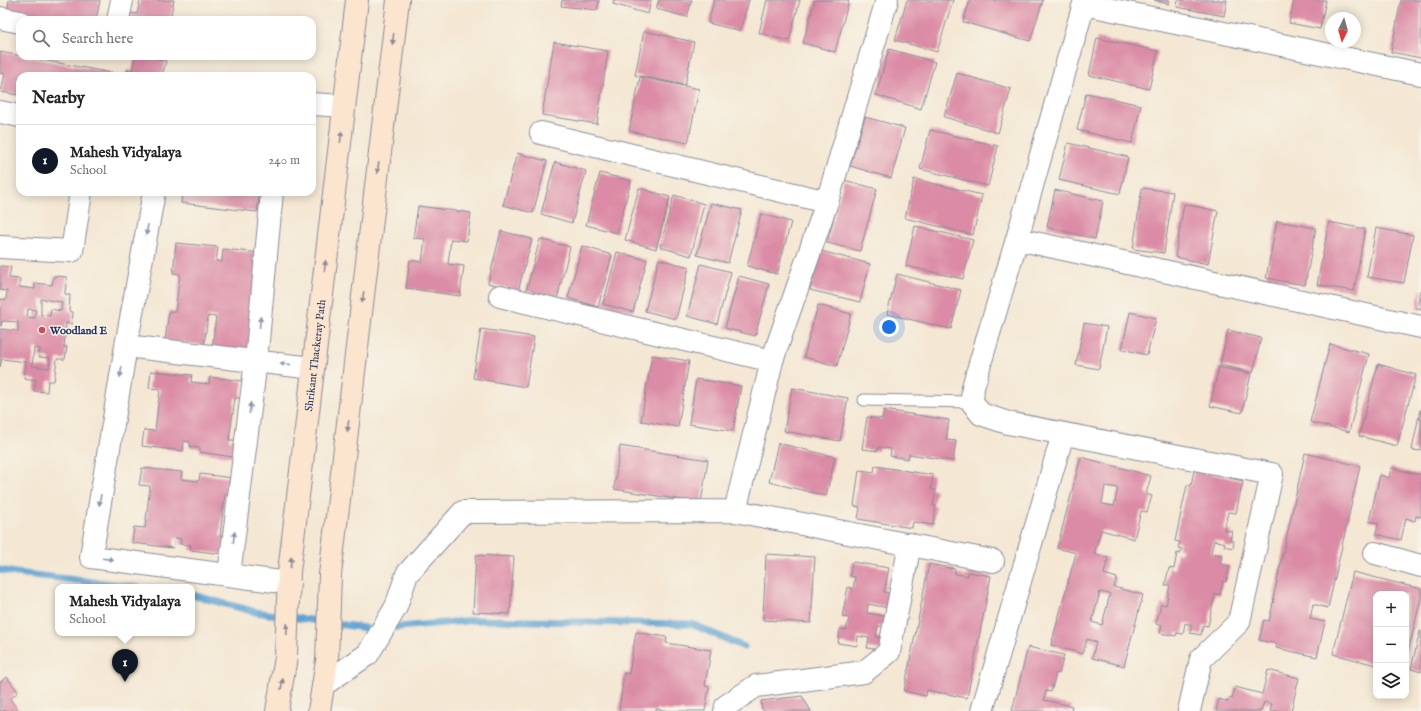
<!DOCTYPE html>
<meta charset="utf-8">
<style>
body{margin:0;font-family:"IM FELL English",serif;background:#f2f2f2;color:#222}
.controls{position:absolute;right:12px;bottom:12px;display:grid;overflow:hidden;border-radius:8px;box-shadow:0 2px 10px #0003}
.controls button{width:36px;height:36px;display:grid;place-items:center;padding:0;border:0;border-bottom:1px solid #e0e0e0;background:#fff;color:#222;font:20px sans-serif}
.compass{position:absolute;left:1325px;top:12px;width:36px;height:36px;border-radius:50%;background:#fff;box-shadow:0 2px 10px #0003;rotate:185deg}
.you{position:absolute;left:889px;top:327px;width:14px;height:14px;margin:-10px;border:3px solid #fff;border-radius:50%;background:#1a73e8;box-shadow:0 0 0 6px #1a73e833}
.badge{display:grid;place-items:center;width:26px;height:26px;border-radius:50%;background:#111827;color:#fff;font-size:13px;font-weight:700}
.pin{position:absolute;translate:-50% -33px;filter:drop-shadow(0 1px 2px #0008)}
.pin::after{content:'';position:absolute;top:21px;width:14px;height:12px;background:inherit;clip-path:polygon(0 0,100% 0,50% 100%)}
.popup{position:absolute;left:55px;top:584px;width:140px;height:52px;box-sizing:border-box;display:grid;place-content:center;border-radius:8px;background:#fff;filter:drop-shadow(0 1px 3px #0005);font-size:13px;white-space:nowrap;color:#767676}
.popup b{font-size:15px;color:#222}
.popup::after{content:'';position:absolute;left:50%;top:100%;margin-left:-8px;border:8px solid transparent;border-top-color:#fff}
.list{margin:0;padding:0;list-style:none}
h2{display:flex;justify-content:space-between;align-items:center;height:52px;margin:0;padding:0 16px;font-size:17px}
h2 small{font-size:13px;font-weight:400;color:#767676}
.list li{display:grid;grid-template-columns:26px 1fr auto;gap:12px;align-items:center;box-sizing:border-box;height:72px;padding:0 16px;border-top:1px solid #e0e0e0}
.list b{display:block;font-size:15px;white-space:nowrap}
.list p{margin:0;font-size:13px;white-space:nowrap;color:#767676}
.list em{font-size:13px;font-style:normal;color:#767676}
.icon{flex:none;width:22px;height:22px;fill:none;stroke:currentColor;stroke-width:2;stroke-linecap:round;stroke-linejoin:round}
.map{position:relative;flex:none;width:1421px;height:711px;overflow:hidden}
.search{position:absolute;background:#fff;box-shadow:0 2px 10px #0003;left:16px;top:16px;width:300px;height:44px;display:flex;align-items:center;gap:10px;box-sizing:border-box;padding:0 14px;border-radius:12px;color:#767676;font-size:15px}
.panel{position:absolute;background:#fff;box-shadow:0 2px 10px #0003;left:16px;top:72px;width:300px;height:124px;border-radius:12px}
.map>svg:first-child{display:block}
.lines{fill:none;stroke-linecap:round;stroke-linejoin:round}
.stream{stroke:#5ba1d1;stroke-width:7}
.building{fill:#db8ba5;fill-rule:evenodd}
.lane-casing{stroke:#888b98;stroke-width:13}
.street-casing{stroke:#888b98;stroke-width:24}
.secondary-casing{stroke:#888b98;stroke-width:24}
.lane{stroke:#fff;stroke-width:11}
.street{stroke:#fff;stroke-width:22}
.secondary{stroke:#fce5cf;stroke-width:22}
.oneway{fill:#8c8a96}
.oneway2{fill:#8d97ae}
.poi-dot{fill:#d1495b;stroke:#f7f3e8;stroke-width:1.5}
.labels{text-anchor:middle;stroke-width:3;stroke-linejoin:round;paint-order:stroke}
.poi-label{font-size:11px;font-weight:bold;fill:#1b2f5e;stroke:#f7f3e8;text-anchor:start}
.street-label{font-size:11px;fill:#1b2f5e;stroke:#f7f3e8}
</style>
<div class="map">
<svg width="1421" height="711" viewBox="0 0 1421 711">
<rect width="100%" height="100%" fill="#f7f3e8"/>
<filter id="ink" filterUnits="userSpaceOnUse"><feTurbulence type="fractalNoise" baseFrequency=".025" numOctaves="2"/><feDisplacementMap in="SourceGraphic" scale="8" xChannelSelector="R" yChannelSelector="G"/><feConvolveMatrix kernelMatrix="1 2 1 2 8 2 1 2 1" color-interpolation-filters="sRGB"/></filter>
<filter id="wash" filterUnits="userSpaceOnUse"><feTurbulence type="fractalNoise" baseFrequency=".012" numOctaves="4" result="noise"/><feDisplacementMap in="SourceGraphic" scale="16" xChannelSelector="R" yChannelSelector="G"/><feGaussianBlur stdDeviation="0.9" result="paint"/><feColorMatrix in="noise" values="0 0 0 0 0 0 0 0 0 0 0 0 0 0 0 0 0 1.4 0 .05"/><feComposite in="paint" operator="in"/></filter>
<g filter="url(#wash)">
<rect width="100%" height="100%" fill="#f4e7d3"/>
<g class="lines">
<path class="stream" d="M0,570L16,573L137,587
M192,595L256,612L372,629H379
M389,628L476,620L692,624L744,647"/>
</g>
<g id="blocks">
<path class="building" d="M9,0H100L96,20H45L7,13Z
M140,0H174L170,20H130L131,13L137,14Z
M562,0H599L597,10L561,6Z
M614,0H651L648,14L613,4Z
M659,0H692L687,17L656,9Z
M714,0H749L740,31L708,23Z
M767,0H800L789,41L759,33Z
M815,0H849L835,52L803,43Z
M907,0H953L937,52L895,40Z
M970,0H1043L1030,41L963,22Z
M1154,0H1169V4Z
M1178,0H1227L1224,16L1177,7Z
M1294,0H1326L1320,29L1289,23Z
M1401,0H1421V58L1391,52Z
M644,31L694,42L685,85L635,75Z
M1097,38L1158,51L1149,89L1089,75Z
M554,42L608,51L597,124L542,115Z
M889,49L935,62L921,109L876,95Z
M0,52L112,73V76H20L18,95L1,92L5,74L0,73Z
M135,56H146L166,61L162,76H126L127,70L132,71Z
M957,73L1011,89L998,133L944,117Z
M640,77L699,89L688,143L629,131Z
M1086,93L1141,105L1132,143L1077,130Z
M865,117L905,128L891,178L850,166Z
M930,130L998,146L988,186L920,169Z
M1068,143L1128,157L1120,194L1059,180Z
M517,153L547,161L533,213L503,205Z
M555,162L586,171L572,223L541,214Z
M600,173L631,181L617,233L586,225Z
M914,179L982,195L973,235L905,218Z
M844,180L877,189L860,251L827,243Z
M639,188L670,197L656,249L625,240Z
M1142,188L1173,192L1164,253L1133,249Z
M1055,190L1103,201L1095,239L1047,227Z
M182,192H260L257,212L181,203Z
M674,195L704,204L691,256L660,247Z
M711,203L742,210L728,263L697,255Z
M1184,204L1218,211L1208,264L1175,257Z
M418,206L471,213L467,241L451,239L448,264L464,266L460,296L406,288L410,260L422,262L425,239L413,238Z
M761,214L791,222L777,274L747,266Z
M1277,221L1316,228L1305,285L1266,278Z
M1329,222L1365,229L1354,291L1317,285Z
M915,226L973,240L963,279L906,266Z
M1376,228L1413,235L1404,283L1367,277Z
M501,231L532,239L518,291L488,283Z
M540,239L570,247L557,299L526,291Z
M176,243L218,247L216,261L222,262L223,249L260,253L249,352L212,348L216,317L208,316L204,345L165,341L169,311L175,312L180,274L173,273Z
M582,246L612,255L598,307L568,298Z
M821,251L870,264L860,302L810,290Z
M617,252L647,260L633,312L603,304Z
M659,259L689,267L676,319L645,311Z
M701,264L731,272L717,324L687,316Z
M0,266L11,267L9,278L20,279L19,287L35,289V283L52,285L54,276L67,277L65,292V294L70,295L69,311L73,312L72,324L66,323L64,347H67L65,359H57L54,381H48L47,392L34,391L36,380L24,378L26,362L2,359L0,367V329L18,331V322L2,321L1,326H0V299L6,300L7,291L0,290ZM41,299L62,302L61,311L51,309L50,316L41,315ZM28,309L36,310L35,318L27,317ZM34,348L40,349L39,357L50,358L49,368L32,366Z
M897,274L961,290L951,329L887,314Z
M739,276L769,284L755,336L725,328Z
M1420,290H1421V309L1417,308Z
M818,305L851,314L837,366L804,357Z
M1130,312L1156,318L1147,355L1122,349Z
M1084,323L1107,327L1099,369L1076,365Z
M481,329L534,337L526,387L473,378Z
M1228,330L1261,338L1253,373L1220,365Z
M1330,344L1369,354L1349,432L1310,422Z
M652,355L689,361L678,427L641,421Z
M1378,364L1416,375L1397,446L1359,436Z
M1219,367L1251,374L1242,413L1210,406Z
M151,371L192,375L191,382L209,384L210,377L243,381L240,398H235L229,440H235L233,457L200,452V448L190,447V442L184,441L183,451L142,446L144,430L155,431L160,389L149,388Z
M696,379L741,386L733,431L689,424Z
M792,388L848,398L840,441L784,431Z
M884,410L949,420L946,440L956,441L953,461L909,454L908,459L890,456L891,449L879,447L878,451L862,449L867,417L882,419Z
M1420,410H1421V451L1412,450Z
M778,443L835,457L826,496L769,482Z
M620,446L708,460L701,503L614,489Z
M1305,453L1360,466L1328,608L1313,604L1310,619L1325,622L1317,657L1276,648L1277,644L1259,640L1264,620L1269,621L1274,599H1273Z
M1081,457L1151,476L1146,494L1152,496L1147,512L1141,511L1134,539L1101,530L1094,554L1108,558L1104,574L1117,578L1114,587L1143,595L1124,666L1092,658L1096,642L1087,639L1083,654L1051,645L1076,553L1057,548ZM1105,486L1118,488L1114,506L1102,504ZM1100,592L1110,594L1102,625L1092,622Z
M875,466L933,475L931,489L936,490L933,506H936L933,525L913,522L912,528L858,519L860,507L854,506L859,470L874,472Z
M142,468L182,472L181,479L199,481L200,474L233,478L231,495L225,494L220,536L225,537L223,554L190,550L191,545L180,544L181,539L175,538L173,548L132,543L134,527L145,528L150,486L139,485Z
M1391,468L1421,475V517L1416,516L1415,521L1406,518L1401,540L1376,534L1378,523L1369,521L1380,475L1389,478Z
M1194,470L1243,481L1236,513L1228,512L1224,530L1232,531L1230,540L1234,541L1233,548L1224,546L1225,543L1214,540L1211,553L1222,555L1220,564L1230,566L1226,582L1223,581L1220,595L1215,594L1208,626L1203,625L1201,635L1190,633L1192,625L1185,623L1183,634L1177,633L1176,636L1160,633L1162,625L1156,624L1161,604L1166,605L1170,585H1165L1169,568L1174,569L1177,553L1180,554L1182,549L1178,548L1180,542L1175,541L1187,485H1191Z
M766,554L815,557L811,623L763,620Z
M476,555L514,557L510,614L473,612Z
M852,562L889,568L884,592L890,593L888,608L868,604L867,613L890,617L888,628L878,626L876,637L883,638L881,650L867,648L869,638L858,636L857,646L838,643L840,629L846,630L849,618L842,617L848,587L853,589L855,577L850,576Z
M929,564L955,569V574L968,576V572L991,576L967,698L927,690L926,696L904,691Z
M1353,572L1421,589V598L1407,656L1406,594H1376V665L1333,654Z
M1420,631H1421V672L1411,669Z
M636,632L667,637L666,643L711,650L705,686L709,687L705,711H671L656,709V711H619L624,673L629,674Z
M1028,647L1064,655L1059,674L1056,673L1051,692L1046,691L1044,700L1072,706L1071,711H1012Z
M1268,670L1299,678L1291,711H1270L1272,704L1264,702L1261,711H1216L1219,699L1228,702L1229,698L1232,699L1235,687L1262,694Z
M7,677L18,692L10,699L19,711H0V682Z
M802,696L811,711H764L762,709L761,701Z"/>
</g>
</g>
<g filter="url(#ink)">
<use href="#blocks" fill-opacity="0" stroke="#888b98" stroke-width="1"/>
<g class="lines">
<g class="lane-casing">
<path id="lane" d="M864,400L972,402"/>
</g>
<g class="street-casing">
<path id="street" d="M1085,0L1017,239L973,387L972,402L981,414L1008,423L1272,474L1239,622L1201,659L1189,711
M1084,4L1421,74
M0,18L20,22
M118,20L122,0
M312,104L344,106
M0,112L20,116
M541,133L827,202
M154,192L126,346L91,557L289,583
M1017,239L1421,327
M0,247L72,251L81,192
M500,296L772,361
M126,346L313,368
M735,511L772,361L827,202L887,0
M1375,553L1421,566
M229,575L256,361L272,192
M323,685L368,654L396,607L407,574L463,512L735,511L993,561
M725,711L726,706L756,686L864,672L889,652L910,544
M982,711L1063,434"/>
</g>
<g class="secondary-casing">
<g id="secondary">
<path id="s1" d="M277,711L286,657L289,572L357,0"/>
<path d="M319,711L327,661L330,575L398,0"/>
</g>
</g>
<use href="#lane" class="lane"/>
<use href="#street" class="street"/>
<use href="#secondary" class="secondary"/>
</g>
<defs><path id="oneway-solid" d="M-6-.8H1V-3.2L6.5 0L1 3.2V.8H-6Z"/></defs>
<g class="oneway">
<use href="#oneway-solid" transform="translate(393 39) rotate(97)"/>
<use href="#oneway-solid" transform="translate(341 137) rotate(-83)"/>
<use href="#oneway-solid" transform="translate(378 168) rotate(97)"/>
<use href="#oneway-solid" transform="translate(325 266) rotate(-83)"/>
<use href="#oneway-solid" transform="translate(363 297) rotate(97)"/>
<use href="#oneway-solid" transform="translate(348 426) rotate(97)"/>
<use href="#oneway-solid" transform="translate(291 562) rotate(-83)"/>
<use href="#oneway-solid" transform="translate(287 629) rotate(-88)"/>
<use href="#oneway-solid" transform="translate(282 684) rotate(-80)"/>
</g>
<g class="oneway2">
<use href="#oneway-solid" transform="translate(147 230) rotate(100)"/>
<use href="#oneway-solid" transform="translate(260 322) rotate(-85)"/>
<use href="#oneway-solid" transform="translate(285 364) rotate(-174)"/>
<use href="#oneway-solid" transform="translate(121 372) rotate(99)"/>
<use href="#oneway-solid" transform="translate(250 408) rotate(-83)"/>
<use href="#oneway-solid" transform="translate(100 500) rotate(99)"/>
<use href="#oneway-solid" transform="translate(234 537) rotate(-83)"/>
<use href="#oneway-solid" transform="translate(108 559) rotate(7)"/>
</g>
</g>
<circle class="poi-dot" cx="42" cy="330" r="4"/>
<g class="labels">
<g class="poi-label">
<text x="50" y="334">Woodland E</text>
</g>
<g class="street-label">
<text dy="4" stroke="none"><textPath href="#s1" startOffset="358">Shrikant Thackeray Path</textPath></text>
</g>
</g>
</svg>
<div class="controls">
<button>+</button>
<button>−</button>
<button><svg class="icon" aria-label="layers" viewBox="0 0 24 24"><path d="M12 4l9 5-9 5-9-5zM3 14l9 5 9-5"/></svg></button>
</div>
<svg class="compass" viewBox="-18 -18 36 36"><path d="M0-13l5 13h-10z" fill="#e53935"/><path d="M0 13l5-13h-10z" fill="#767676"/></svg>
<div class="you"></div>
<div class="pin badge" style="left:125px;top:682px">1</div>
<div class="popup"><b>Mahesh Vidyalaya</b>School</div>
<div class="search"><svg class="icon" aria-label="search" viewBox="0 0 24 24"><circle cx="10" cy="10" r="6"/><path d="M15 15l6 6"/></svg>Search here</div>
<section class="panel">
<h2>Nearby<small></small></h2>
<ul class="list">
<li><span class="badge">1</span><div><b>Mahesh Vidyalaya</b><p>School</p></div><em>240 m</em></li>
</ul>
</section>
</div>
